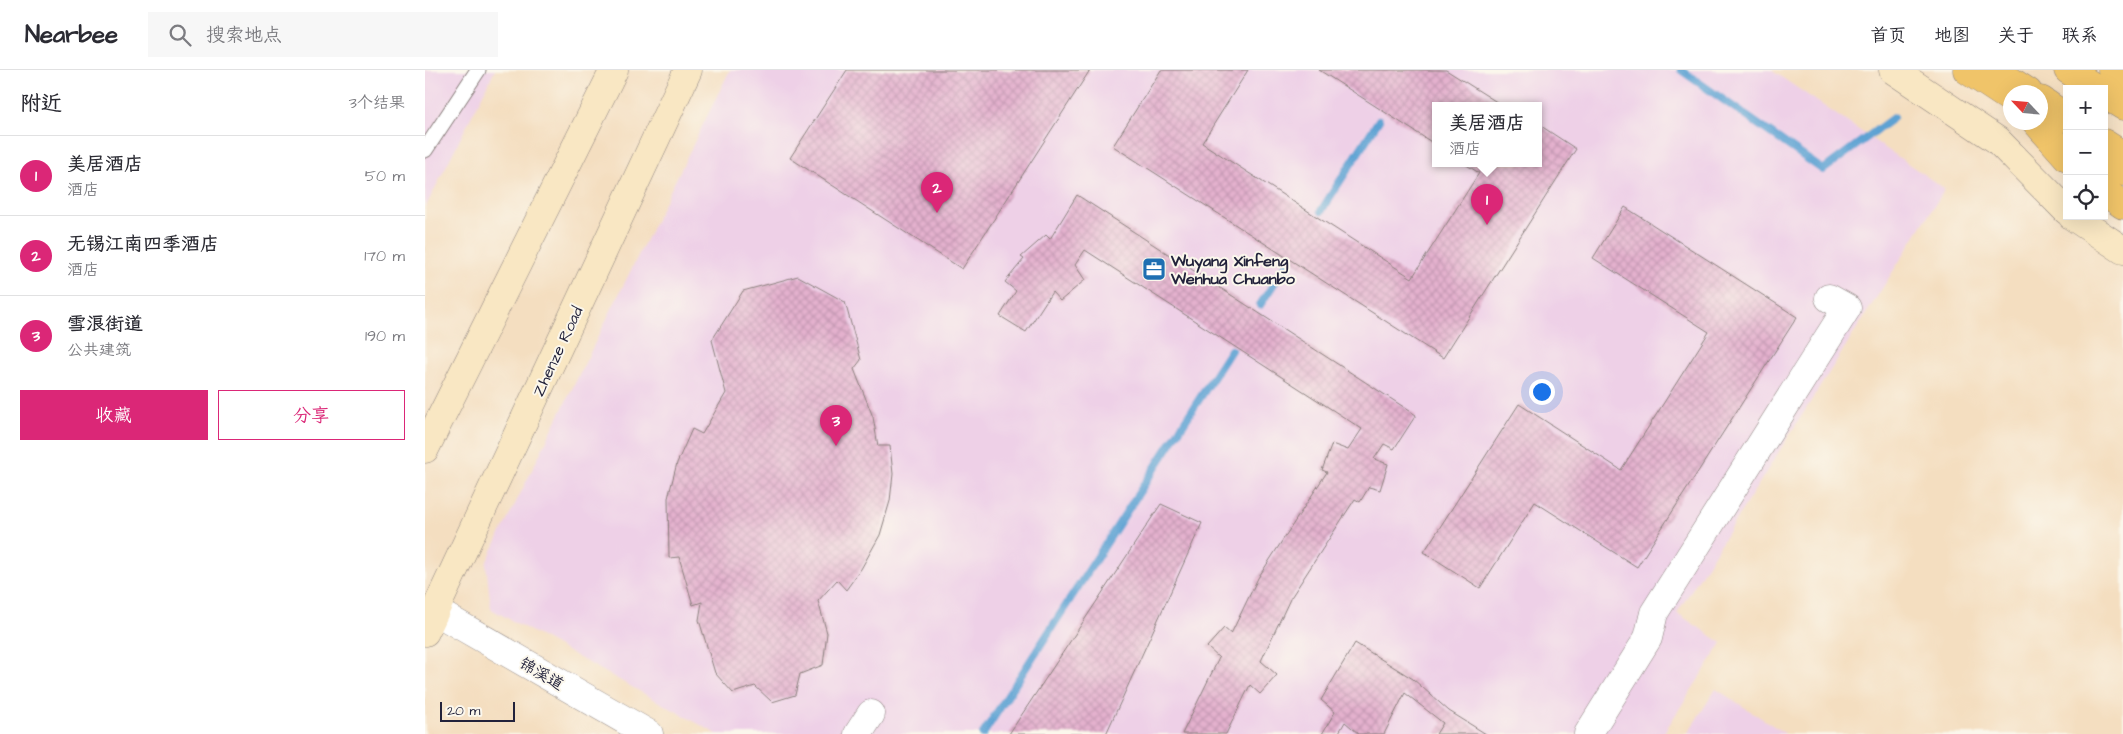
<!DOCTYPE html>
<html lang="zh">
<meta charset="utf-8">
<style>
body{margin:0;font-family:"Architects Daughter","LXGW WenKai TC",sans-serif;background:#f7f7f7;color:#2b2b33}
.controls{position:absolute;right:15px;top:15px;display:grid;overflow:hidden;border-radius:0px;box-shadow:0 5px 20px #0002}
.controls button{width:45px;height:45px;display:grid;place-items:center;padding:0;border:0;border-bottom:1px solid #e1e1e2;background:#fff;color:#2b2b33;font:25px sans-serif}
.compass{position:absolute;left:1578px;top:15px;width:45px;height:45px;border-radius:50%;background:#fff;box-shadow:0 5px 20px #0002;rotate:296deg}
.scale{position:absolute;left:15px;bottom:12px;width:75px;box-sizing:border-box;padding-left:5px;border:2px solid #22223b;border-top:0;font-size:14px;line-height:18px;white-space:nowrap;color:#22223b;-webkit-text-stroke:4px #fbf7ec;paint-order:stroke}
.you{position:absolute;left:1116px;top:321px;width:18px;height:18px;margin:-12px;border:4px solid #fff;border-radius:50%;background:#1a73e8;box-shadow:0 0 0 8px #1a73e833}
.badge{display:grid;place-items:center;width:32px;height:32px;border-radius:50%;background:#db2777;color:#fff;font-size:16px;font-weight:700}
.pin{position:absolute;translate:-50% -41px;filter:drop-shadow(0 1px 2px #0008)}
.pin::after{content:'';position:absolute;top:26px;width:18px;height:15px;background:inherit;clip-path:polygon(0 0,100% 0,50% 100%)}
.popup{position:absolute;left:1007px;top:32px;width:110px;height:65px;box-sizing:border-box;display:grid;place-content:center;border-radius:0px;background:#fff;filter:drop-shadow(0 1px 4px #0005);font-size:16px;white-space:nowrap;color:#7c7c81}
.popup b{font-size:19px;color:#2b2b33}
.popup::after{content:'';position:absolute;left:50%;top:100%;margin-left:-10px;border:10px solid transparent;border-top-color:#fff}
.list{margin:0;padding:0;list-style:none}
h2{display:flex;justify-content:space-between;align-items:center;height:65px;margin:0;padding:0 20px;font-size:21px}
h2 small{font-size:16px;font-weight:400;color:#7c7c81}
.list li{display:grid;grid-template-columns:32px 1fr auto;gap:15px;align-items:center;box-sizing:border-box;height:80px;padding:0 20px;border-top:1px solid #e1e1e2}
.list b{display:block;font-size:19px;white-space:nowrap}
.list p{margin:0;font-size:16px;white-space:nowrap;color:#7c7c81}
.list em{font-size:16px;font-style:normal;color:#7c7c81}
.actions{display:flex;gap:10px;padding:15px 20px}
.actions a{flex:1;padding:11px 0;border:1px solid #db2777;border-radius:0px;text-align:center;font-size:18px;color:#db2777}
.actions .main{background:#db2777;color:#fff}
.icon{flex:none;width:28px;height:28px;fill:none;stroke:currentColor;stroke-width:2;stroke-linecap:round;stroke-linejoin:round}
.map{position:relative;flex:none;width:1698px;height:664px;overflow:hidden}
header{display:flex;align-items:center;gap:30px;box-sizing:border-box;height:70px;padding:0 25px;background:#fff;border-bottom:1px solid #e1e1e2}
header strong{font-size:24px}
nav{display:flex;gap:28px;margin-inline-start:auto;font-size:18px}
.search{width:350px;height:45px;background:#f7f7f7;display:flex;align-items:center;gap:12px;box-sizing:border-box;padding:0 18px;border-radius:0px;color:#7c7c81;font-size:19px}
main{display:flex}
aside{flex:1;background:#fff}
.map>svg:first-child{display:block}
.built{fill:#eed0e7;fill-rule:evenodd}
.lines{fill:none;stroke-linecap:round;stroke-linejoin:round}
.stream{stroke:#5da2d3;stroke-width:8}
.building{fill:url(#building-cross-hatch)}
.service-casing{stroke:#8b807e;stroke-width:17}
.minor-casing{stroke:#8b807e;stroke-width:29}
.secondary-casing{stroke:#8b807e;stroke-width:29}
.primary-casing{stroke:#8b807e;stroke-width:29}
.trunk-casing{stroke:#8b807e;stroke-width:29}
.service{stroke:#fff;stroke-width:15}
.minor{stroke:#fff;stroke-width:28}
.secondary{stroke:#f9e7c3;stroke-width:28}
.primary{stroke:#f0c469;stroke-width:28}
.trunk{stroke:#f0c469;stroke-width:28}
.labels{text-anchor:middle;stroke-width:4;stroke-linejoin:round;paint-order:stroke}
.poi-label{font-size:16px;font-weight:bold;fill:#22223b;stroke:#fbf7ec;text-anchor:start}
.street-label{font-size:16px;fill:#22223b;stroke:#fbf7ec}
</style>
<header>
<strong>Nearbee</strong>
<div class="search"><svg class="icon" aria-label="search" viewBox="0 0 24 24"><circle cx="10" cy="10" r="6"/><path d="M15 15l6 6"/></svg>搜索地点</div>
<nav><a>首页</a><a>地图</a><a>关于</a><a>联系</a></nav>
</header>
<main>
<aside>
<h2>附近<small>3个结果</small></h2>
<ul class="list">
<li><span class="badge">1</span><div><b>美居酒店</b><p>酒店</p></div><em>50 m</em></li>
<li><span class="badge">2</span><div><b>无锡江南四季酒店</b><p>酒店</p></div><em>170 m</em></li>
<li><span class="badge">3</span><div><b>雪浪街道</b><p>公共建筑</p></div><em>190 m</em></li>
</ul>
<div class="actions"><a class="main">收藏</a><a>分享</a></div>
</aside>
<div class="map">
<svg width="1698" height="664" viewBox="0 0 1698 664">
<defs>
<pattern id="building-cross-hatch" width="8" height="8" patternUnits="userSpaceOnUse" patternTransform="scale(1.25)"><rect width="8" height="8" fill="#e4b1ce"/><path d="M0 0l8 8M0 8l8-8" fill="none" stroke="#c398b2"/></pattern>
</defs>
<rect width="100%" height="100%" fill="#fbf7ec"/>
<filter id="ink" filterUnits="userSpaceOnUse"><feTurbulence type="fractalNoise" baseFrequency=".02" numOctaves="2"/><feDisplacementMap in="SourceGraphic" scale="10" xChannelSelector="R" yChannelSelector="G"/><feConvolveMatrix kernelMatrix="1 2 1 2 8 2 1 2 1" color-interpolation-filters="sRGB"/></filter>
<filter id="wash" filterUnits="userSpaceOnUse"><feTurbulence type="fractalNoise" baseFrequency=".0096" numOctaves="4" result="noise"/><feDisplacementMap in="SourceGraphic" scale="20" xChannelSelector="R" yChannelSelector="G"/><feGaussianBlur stdDeviation="1.12" result="paint"/><feColorMatrix in="noise" values="0 0 0 0 0 0 0 0 0 0 0 0 0 0 0 0 0 1.4 0 .05"/><feComposite in="paint" operator="in"/></filter>
<g filter="url(#wash)">
<rect width="100%" height="100%" fill="#f4dec0"/>
<path class="built" d="M0,0H70L0,138Z
M305,0H1346L1520,119L1252,543L1297,573L1238,664H292L66,539L61,493ZM1011,36H1113V94H1011Z
M1291,619L1361,664H1262Z"/>
<g class="lines">
<path class="stream" d="M1256,0L1398,100L1468,48
M896,141L954,50
M835,235L863,192
M558,664L806,280"/>
</g>
<g id="blocks">
<path class="building" d="M422,0H665L537,199L365,88Z
M736,0H823L777,73L987,208L1054,103L1040,94H1113V54L1151,79L1018,288L688,76Z
M894,0H1021L1078,36H1011V75Z
M652,125L991,345L969,379L959,374L949,389L963,394L955,420L944,417L935,432L930,429L865,529L836,591L852,605L835,624L825,615L801,664H757L794,588L782,577L799,558L806,564L833,508L902,402L897,400L907,374L923,380L937,359L660,180L650,195L660,210L635,231L627,222L601,262L575,246L591,221L580,212L599,189L596,187L621,165L625,169Z
M1200,137L1372,247L1212,497L1110,432L1055,518L999,482L1094,334L1196,400L1284,262L1168,188Z
M373,206L420,232L436,290L429,299L448,347L453,376H465L468,404L465,431L455,465L436,499L421,520L412,510L393,531L402,563L398,595L375,604L370,625L347,632L330,616L308,623L290,603L274,550L277,532L268,535L254,487L244,488L243,428L252,393L267,359L277,364L301,323L287,270L318,221Z
M736,434L777,453L681,664H584Z
M930,573L988,609L1024,641L1061,664H1011L1018,653L980,623L959,664H934L920,652L913,664H897L910,642L896,630Z"/>
</g>
</g>
<g filter="url(#ink)">
<use href="#blocks" fill-opacity="0" stroke="#8b807e" stroke-width="1"/>
<g class="lines">
<g class="service-casing">
<path id="service" d="M0,80L53,0"/>
</g>
<g class="minor-casing">
<path id="minor" d="M10,541L224,664
M433,664L446,644
M1163,664L1223,568L1229,543L1422,238L1404,228"/>
</g>
<g class="secondary-casing">
<path id="secondary" d="M1468,0L1572,70L1642,141
M1647,146L1698,180
M0,379L189,0
M0,562L263,0"/>
</g>
<g class="primary-casing">
<path id="primary" d="M1542,0L1586,29
M1687,0L1698,7
M1679,90L1698,102"/>
</g>
<g class="trunk-casing">
<path id="trunk" d="M1569,0L1603,22
M1643,0L1672,19
M1679,24L1698,36
M1616,30L1642,48
M1611,52L1642,87
M1679,73L1698,85
M1679,121L1698,135"/>
</g>
<use href="#service" class="service"/>
<use href="#minor" class="minor"/>
<use href="#secondary" class="secondary"/>
<use href="#primary" class="primary"/>
<use href="#trunk" class="trunk"/>
</g>
</g>
<defs>
<g id="office-square" transform="scale(1.25)"><rect x="-9" y="-9" width="18" height="18" rx="4" fill="#1f6fb2" stroke="#fbf7ec"/><path d="M-6-3h4V-5.5h4V-3h4V5H-6ZM-1-4.5V-3h2v-1.5ZM-6 0V1H6V0Z" fill="#fff"/></g>
</defs>
<g fill-rule="evenodd">
<use href="#office-square" x="729" y="199"/>
</g>
<g class="labels">
<g class="poi-label">
<text x="746" y="196">Wuyang Xinfeng<tspan x="746" dy="18">Wenhua Chuanbo</tspan></text>
</g>
<g class="street-label">
<text transform="translate(132 281) rotate(-65)" y="6">Zhenze Road</text>
<text transform="translate(117 603) rotate(30)" y="6">锦溪道</text>
</g>
</g>
</svg>
<div class="controls">
<button>+</button>
<button>−</button>
<button><svg class="icon" aria-label="locate" viewBox="0 0 24 24"><circle cx="12" cy="12" r="6"/><path d="M12 2v4M12 18v4M2 12h4M18 12h4"/></svg></button>
</div>
<svg class="compass" viewBox="-18 -18 36 36"><path d="M0-13l5 13h-10z" fill="#e53935"/><path d="M0 13l5-13h-10z" fill="#7c7c81"/></svg>
<div class="scale">20 m</div>
<div class="you"></div>
<div class="pin badge" style="left:1062px;top:155px">1</div>
<div class="popup"><b>美居酒店</b>酒店</div>
<div class="pin badge" style="left:512px;top:143px">2</div>
<div class="pin badge" style="left:411px;top:376px">3</div>
</div>
</main>
